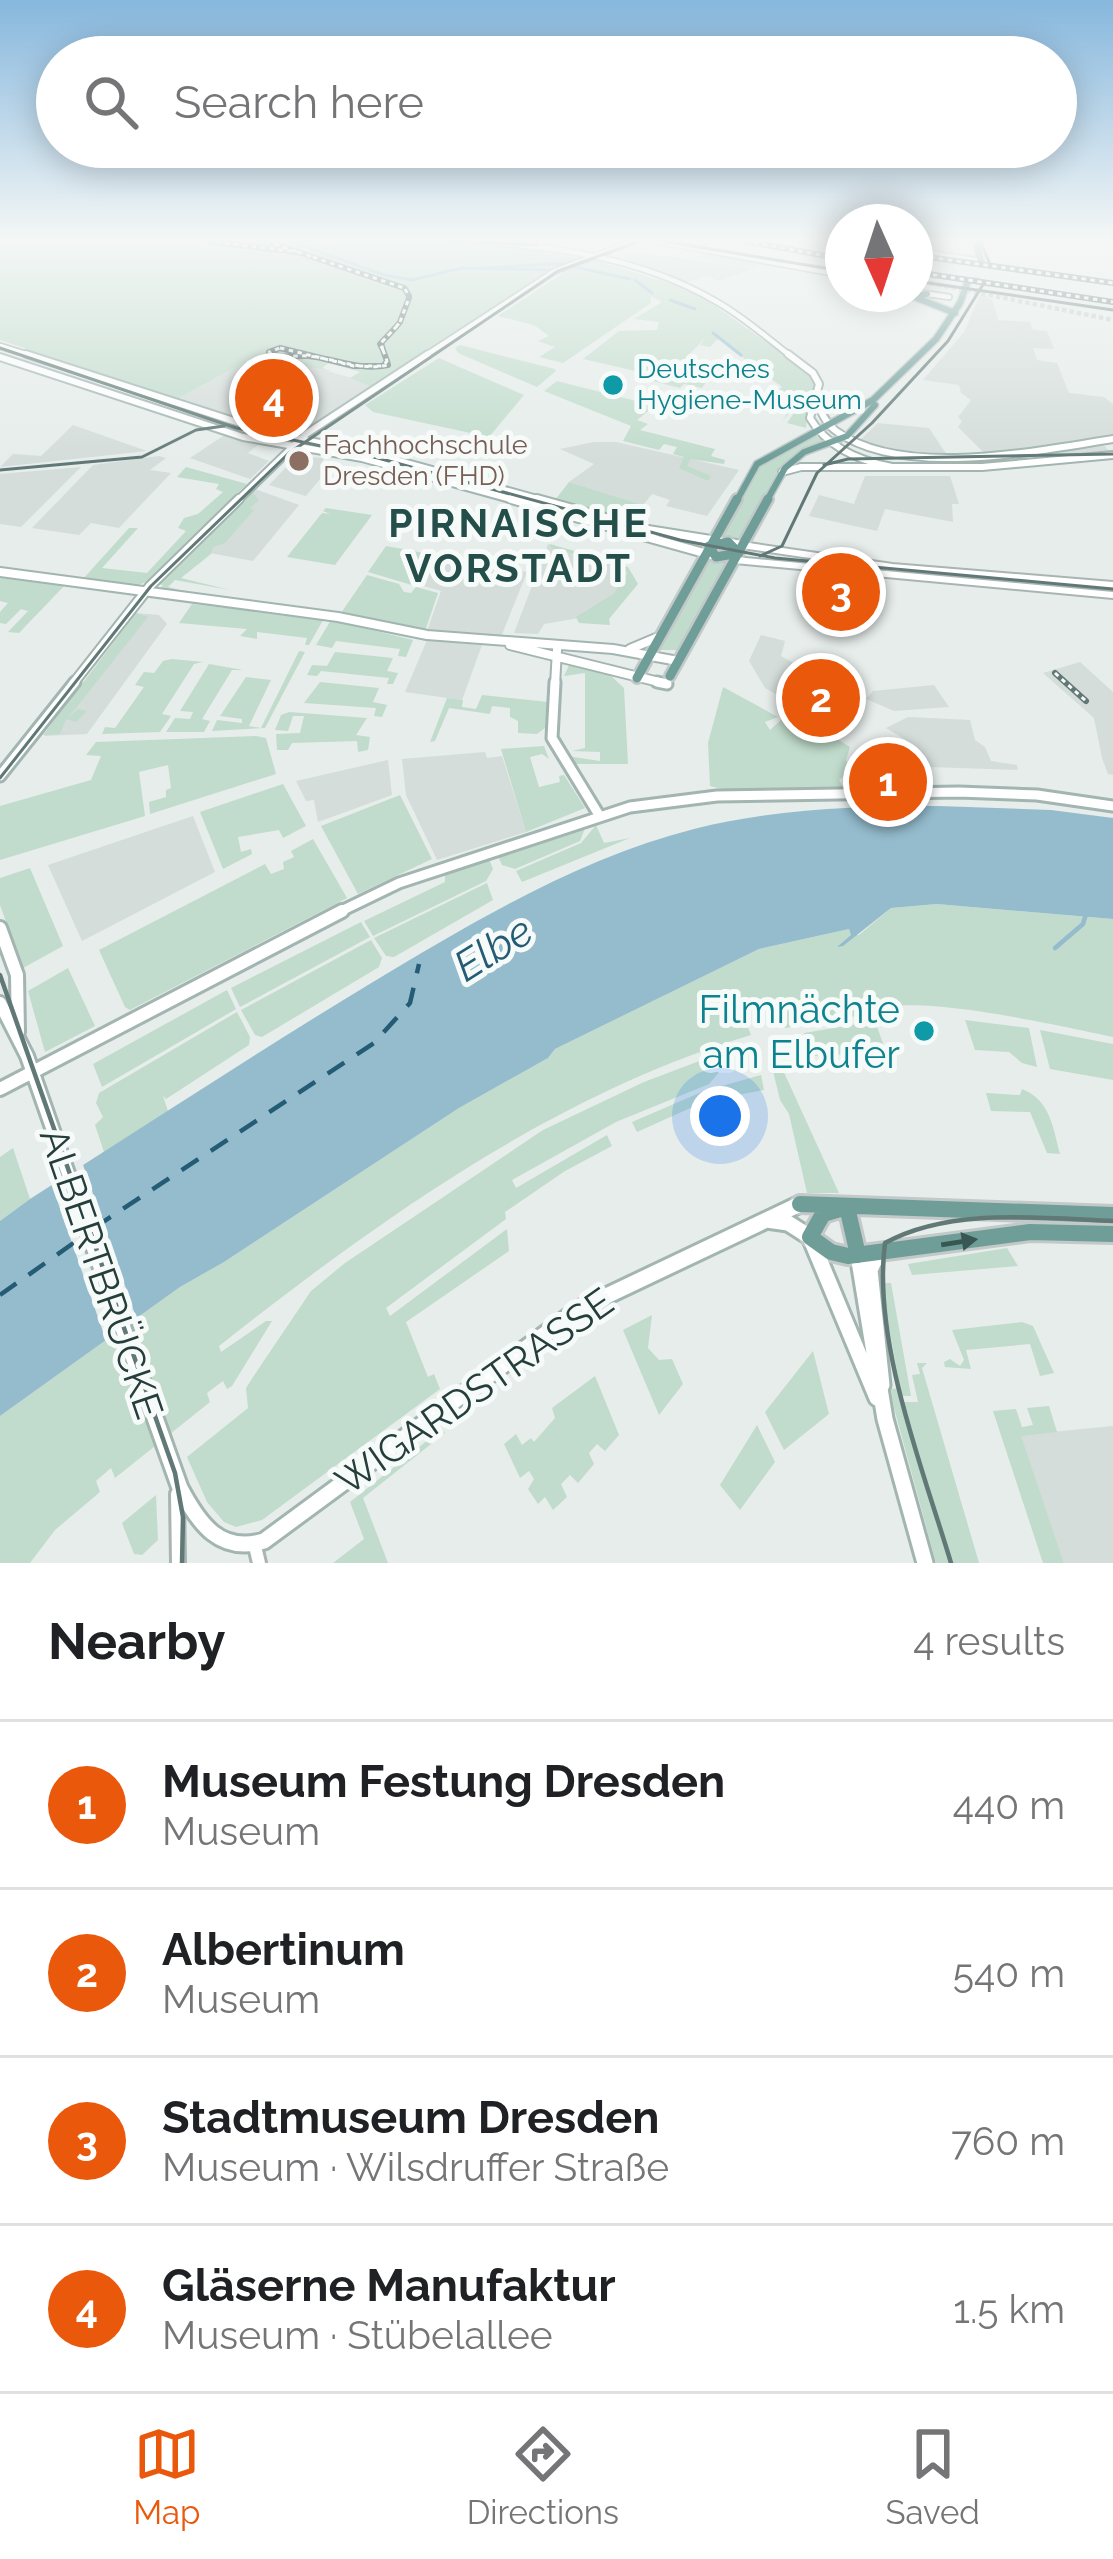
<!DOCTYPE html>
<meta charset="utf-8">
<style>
body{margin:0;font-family:Raleway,sans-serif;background:#f2f2f2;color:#202124}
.compass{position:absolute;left:825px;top:204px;width:108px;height:108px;border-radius:50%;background:#fff;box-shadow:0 6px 30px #0003;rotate:177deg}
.you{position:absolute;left:720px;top:1116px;width:42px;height:42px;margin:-30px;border:9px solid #fff;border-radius:50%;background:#1a73e8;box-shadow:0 0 0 18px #1a73e833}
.badge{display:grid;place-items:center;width:78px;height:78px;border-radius:50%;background:#ea580c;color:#fff;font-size:39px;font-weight:700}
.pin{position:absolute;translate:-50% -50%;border:6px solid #fff;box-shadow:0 3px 12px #0006}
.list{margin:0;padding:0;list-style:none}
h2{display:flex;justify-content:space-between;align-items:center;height:156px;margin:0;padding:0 48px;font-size:51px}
h2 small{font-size:39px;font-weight:400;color:#757577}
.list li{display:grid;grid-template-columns:78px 1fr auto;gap:36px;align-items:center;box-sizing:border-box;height:168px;padding:0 48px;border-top:3px solid #e0e0e0}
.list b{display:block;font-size:45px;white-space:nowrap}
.list p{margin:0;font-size:39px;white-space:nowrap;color:#757577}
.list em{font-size:39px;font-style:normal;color:#757577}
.icon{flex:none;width:66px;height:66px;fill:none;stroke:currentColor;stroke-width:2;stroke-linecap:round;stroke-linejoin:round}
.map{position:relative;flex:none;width:1113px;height:1563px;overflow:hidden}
.search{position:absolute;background:#fff;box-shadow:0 6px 30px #0003;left:36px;right:36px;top:36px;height:132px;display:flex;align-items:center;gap:30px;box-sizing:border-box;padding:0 42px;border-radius:66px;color:#757577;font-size:45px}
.sheet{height:828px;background:#fff}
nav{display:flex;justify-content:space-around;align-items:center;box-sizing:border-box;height:168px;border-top:3px solid #e0e0e0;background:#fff;font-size:33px;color:#757577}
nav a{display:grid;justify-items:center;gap:6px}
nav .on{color:#ea580c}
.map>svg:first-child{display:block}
.built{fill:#d4ddda}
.green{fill:#c1dccc}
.water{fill:#94bccd}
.pier{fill:#e6edeb}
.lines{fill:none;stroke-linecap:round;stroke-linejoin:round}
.stream-far1{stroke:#94bccd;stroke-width:3}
.stream{stroke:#94bccd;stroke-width:4.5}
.ferry{stroke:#255c75;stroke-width:4.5;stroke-dasharray:20 15;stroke-linecap:butt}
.secondary-tunnel{stroke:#c0cac8;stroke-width:4.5;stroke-dasharray:4.5 3;stroke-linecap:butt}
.primary-tunnel{stroke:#c0cac8;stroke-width:6;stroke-dasharray:6 3;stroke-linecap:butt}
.tertiary-far1-casing{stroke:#a9b5b3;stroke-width:10}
.tertiary-casing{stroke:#a9b5b3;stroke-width:18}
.secondary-far5-casing{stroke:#a2b5b1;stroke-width:8}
.secondary-far4-casing{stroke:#a2b5b1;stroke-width:10}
.secondary-far3-casing{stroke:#a2b5b1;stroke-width:12}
.secondary-far2-casing{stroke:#a2b5b1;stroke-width:15}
.secondary-far1-casing{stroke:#a2b5b1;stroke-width:18}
.secondary-casing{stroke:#a2b5b1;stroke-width:21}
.primary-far2-casing{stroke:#c2c9c8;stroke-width:9}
.primary-far1-casing{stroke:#c2c9c8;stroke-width:14}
.primary-casing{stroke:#c2c9c8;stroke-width:22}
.tertiary-far1{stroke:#fff;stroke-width:6}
.tertiary{stroke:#fff;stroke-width:12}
.secondary-far5{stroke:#fff;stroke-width:4.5}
.secondary-far4{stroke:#fff;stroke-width:6}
.secondary-far3{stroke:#fff;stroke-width:8}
.secondary-far2{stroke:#fff;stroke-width:9}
.secondary-far1{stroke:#fff;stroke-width:12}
.secondary{stroke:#fff;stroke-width:15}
.primary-far2{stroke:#6f9e99;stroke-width:6}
.primary-far1{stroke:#6f9e99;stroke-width:9}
.primary{stroke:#6f9e99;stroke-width:16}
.tram-far1{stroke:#617976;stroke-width:3}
.tram{stroke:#617976;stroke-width:4.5}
.rail-casing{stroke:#617976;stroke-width:6}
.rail{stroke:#f6faf9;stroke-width:3;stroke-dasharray:4.5;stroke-linecap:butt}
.oneway{fill:#385652}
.culture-dot{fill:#0f9aa8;stroke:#f6faf9;stroke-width:4.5}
.education-dot{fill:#8d6e63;stroke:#f6faf9;stroke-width:4.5}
.labels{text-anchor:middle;stroke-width:10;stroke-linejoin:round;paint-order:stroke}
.far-culture-label{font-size:27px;fill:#0d838f;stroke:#f6faf9;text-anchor:start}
.far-education-label{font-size:27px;fill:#785e54;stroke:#f6faf9;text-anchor:start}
.far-district-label{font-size:39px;font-weight:bold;letter-spacing:3px;fill:#244e4a;stroke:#f6faf9}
.near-culture-label{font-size:39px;fill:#0d838f;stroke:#f6faf9;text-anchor:end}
.near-street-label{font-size:39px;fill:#263e3b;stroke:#f6faf9}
.near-water-label{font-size:42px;font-style:italic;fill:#255c75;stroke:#f6faf9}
</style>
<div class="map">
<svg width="1113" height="1563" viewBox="0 0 1113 1563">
<rect width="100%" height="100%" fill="#e6edeb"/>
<path class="built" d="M719,252L765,261L755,268L743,265L751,270L718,281L708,276L687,282L622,257L625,253L656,255L741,266L696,257Z
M981,293L993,301L998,320L1030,322L1033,330L1047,331L1054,349L1033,348L1037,360L1057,363L1069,393L1104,397L1113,404V436L1098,439L1109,451L1052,456L1037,449L986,455L958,427L962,421L958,417L971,400L961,393L959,385L923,380L964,332Z
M256,356L292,366L298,363L374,384L307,429L289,423L277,430L177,399Z
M878,423L929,428L947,455L897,453L860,440Z
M73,425L147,451L0,467L13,454L41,456Z
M226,434L258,445L248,453L269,461L250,479L190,458Z
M594,442H616L739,470L707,516L666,506L670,500L652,494L643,505L569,482L594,464L560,449Z
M159,456L166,458L150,470L171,473L119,528L91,523L79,535L32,528L93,465Z
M297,456L324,458L322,462L333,463L306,496L269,485Z
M81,467L21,527L0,524V474Z
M865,476H950L959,504H952L953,522L885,509L877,531L809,516L819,495L854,504Z
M255,489L299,505L253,561L210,553L186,556Z
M548,544L620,563L630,571L613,594L579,618L544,624L538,634L514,633Z
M433,555L527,572L501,637L427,631L441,591L417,584Z
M136,613L159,615L167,624L87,734L44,736Z
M761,635L785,641L781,656L865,703L844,734L765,688L749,661Z
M427,640L482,645L462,700L405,692Z
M1080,662L1113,692V775L1108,774L1102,758L1094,718L1043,673Z
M934,685L949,707L894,711L866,699L873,691Z
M908,717L970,720L975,740L985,747L991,761L1017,765L1018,770L900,766L891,758L906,740L886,728Z
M485,752L487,758L502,756L526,832L437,860L406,795L402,759Z
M388,760L392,795L318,822L314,800L306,801L296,781Z
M193,816L215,872L82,941L48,865Z
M1113,1426V1563H1064L1020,1435Z"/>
<path class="green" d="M0,241H438L529,246L578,259L558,267L375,388L350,378L360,372L329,363L322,368L334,372L256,356L177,399L0,340Z
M594,260L694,291L806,370L815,387L808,402L806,428L787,423L803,400L798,399L800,402L782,421L796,402L774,393L782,387L718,339L710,347L700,345L707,336L685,359L724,372L710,390L723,372L715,370L702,388L684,384L680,388L641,378L644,373L583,359L619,331L657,330L659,322L634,319L662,302L651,296V303L563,363L539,357L555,347L538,341L549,336L534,325L498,316L563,273Z
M460,345L555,369L556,371L537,387L458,353L455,348Z
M439,358L524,395L489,437L373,412L365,405Z
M557,381L644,403L637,416L646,405L657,404L637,420L648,424L640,430L715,449L711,456L725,460L724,464L690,459L687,466L711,476L708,481L679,468L684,457L673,454L677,447L664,444L659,450L623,441L631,426L544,391Z
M815,435L825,442C778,459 765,497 742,539L720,536L758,467Z
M186,467L247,484L146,582L136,586L83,579L129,528H138L102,568L147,573L186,531L178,528L184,518L198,514L223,492L216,489L219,484L177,477Z
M569,482L640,504L633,516L649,520L633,522L555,500Z
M252,492L259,500L250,508L254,510L225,543L213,547L211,554L181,578L230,590L175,580L168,587L221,600L160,589L163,585L158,584Z
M326,508L372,515L335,565L287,557L322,513L330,514L323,511Z
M550,544L628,567L638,584L609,619L610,625L579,623L576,617L613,594L628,573L620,566L551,548Z
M386,546L430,554L412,585L368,572Z
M705,557L727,562L680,650H654Z
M367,575L399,584L404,592L411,593L416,587L438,593L425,631L341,613Z
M0,576L65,585L19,633L8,632L28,611L21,609L6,624L0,623V612L8,603L0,601Z
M192,604L323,620L309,645H305L307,638L257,632V639L240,636L247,629L179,623Z
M136,613L148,617L68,718L78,709L87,711L76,722L66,719L60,734L43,735Z
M331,620L413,640L406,657L398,656L400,649L336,641L332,648L316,645Z
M299,651L305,652L265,728L212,731L217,720L242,723V719L220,716L246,677L271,680L249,726L261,728Z
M335,652L393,658L387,671L398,673L393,684H387L389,678L321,671L317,676L307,675L312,665L327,666Z
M172,659L203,662L194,664L162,714L171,716L160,732L102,734L105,727L115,728L144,687L135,685L144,672L154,673L163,661Z
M209,664L243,670H232L202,719L210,721L204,732H166L175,718L190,719L193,712L180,711Z
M582,664L610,675L624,688L628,764H573L567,756L600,761V752L572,751L585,748V673L564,676L569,665Z
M320,682L379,688L373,702L387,705L382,717L374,716L376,708L304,703Z
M723,687L778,717L765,722L770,730L782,719L788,722V714L793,712L850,747L846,760L850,771L839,780L843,787L726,790L710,786L708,743Z
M482,695L548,702L545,728L537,734L518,733V721L510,717V708L492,706L490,714L449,708L435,741L430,742L447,698L463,700L462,707L476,709Z
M289,712L367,718L356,735L370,737L368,750L358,752L357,741L292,743L288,750H277L276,734L300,733L304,716H293L288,731L275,730L281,715Z
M256,736L266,738L276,774L150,814L149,802L166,797V790L171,788L168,765L139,772L145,816L0,860V806L91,780L101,756L86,755L96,742Z
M544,746L549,759L542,754L530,757L539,787L560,782L559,776L564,775L585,808L526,832L501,749Z
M283,784L306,826L283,838L279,830L238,837L241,852L251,849L252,854L223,869L200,812Z
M400,795L432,859L358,894L321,826Z
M596,825L604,843L630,838L522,882L516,871L581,843Z
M586,826L580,841L515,869L502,865L498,856Z
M313,839L347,898L130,1010L125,1007L99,950L265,864L271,874L284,869L283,862L294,857L291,851Z
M489,859L493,869L486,881L373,936L364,921L445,882V874Z
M30,868L63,946L23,968L0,905V878Z
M487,883L493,900L394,957L386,956L374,938Z
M937,904L1113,919V1037C1071,1028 899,989 875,1013L785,1028L771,1000L740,1008L751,1035C553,1095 380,1219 219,1346L221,1352L266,1321H272L232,1386L227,1389L223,1381L207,1393L210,1402L115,1478L111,1468L96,1481L100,1492L55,1530L30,1563H0V1416L180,1287L224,1262L459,1108L548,1058L555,1049L759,949L849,929L851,935H859L891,908Z
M361,922L370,937L240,1007L231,988Z
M371,940L382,958L379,967L262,1037L255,1035L241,1010Z
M68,968L95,1026L45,1052L28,991Z
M227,990L236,1009L102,1087L93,1064Z
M237,1012L250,1037L249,1045L166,1099L163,1096L168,1111L104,1152L95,1125L103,1117L96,1103L99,1093Z
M965,1020L1029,1028L1037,1067L1022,1063L1009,1052L975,1050Z
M875,1021L886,1052L813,1056L804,1033Z
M1040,1030L1113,1044V1080L1050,1069Z
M731,1049L734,1055L709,1084L616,1122L512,1180L516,1188L607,1135L612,1146L565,1171L505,1212L506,1219L386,1308L390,1316L507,1229L509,1251L406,1322L428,1377L434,1374L440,1389L262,1520L236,1527L224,1522L207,1502L187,1457L248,1408L246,1388L255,1374L311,1291L345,1263L543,1130L644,1082Z
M782,1068L839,1193H807L789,1114L780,1100L773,1071Z
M761,1075L764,1090L706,1101L637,1132L632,1122L704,1091Z
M1022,1089C1050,1100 1053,1127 1060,1154L1047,1153L1030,1112L991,1111L986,1093L1020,1095Z
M13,1148L30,1199L0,1221V1157Z
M1007,1248L1018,1266L912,1275L908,1264Z
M881,1283H891L911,1396H902L903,1402H918L912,1375L920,1374L917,1363H927L922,1368L979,1563H936L894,1408L891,1389L900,1388Z
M652,1315L648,1348L659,1360L672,1359L683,1384L659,1415L623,1330Z
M1022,1322L1033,1326L1054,1373L1040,1376L1030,1344L966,1350L971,1369L945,1367L944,1362L950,1359L960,1366L964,1360L952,1330Z
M813,1351L829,1414L784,1450L765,1412Z
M595,1376L619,1435L605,1451L597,1444L589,1453L594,1464L578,1483L570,1475L561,1484L567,1497L553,1510L545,1497L538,1504L528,1489L534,1479L529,1471L520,1478L504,1444L516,1434L522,1445L531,1438L534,1442L555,1418L552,1408Z
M1049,1406L1057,1432L1021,1436L1064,1563H1043L993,1411L1016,1409L1022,1427L1033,1425L1027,1408Z
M757,1425L775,1462L740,1510L720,1485Z
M442,1429L445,1433L363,1498L388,1563H333L364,1539L350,1502Z
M156,1495L158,1540L142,1555L134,1554L122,1523Z"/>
<path class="water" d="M938,806L1051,810L1113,818V919L937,904L891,908L843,946L837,947L851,935L849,929L759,949L555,1049L548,1058L459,1108L224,1262L180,1287L0,1416V1221L30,1199C143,1127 254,1054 368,985C471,923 577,859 694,829C774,809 856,806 938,806Z"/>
<path class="pier" d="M81,1159L139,1326L108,1346L50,1180Z"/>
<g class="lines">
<path class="stream-far1" d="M289,241L384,275L412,280L462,268L551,270
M575,267L630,279
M484,268L568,263
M635,280L652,293
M670,300L695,309
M713,333L741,355"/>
<path class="stream" d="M1055,948L1083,924L1086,914"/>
<path class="ferry" d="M94,1228L374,1043L410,1003L419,964
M0,1295L82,1237"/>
<path class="secondary-tunnel" d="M915,280L1113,320"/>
<path class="primary-tunnel" d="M975,282L977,277"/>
<g class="tertiary-far1-casing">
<path id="tertiary-far1" d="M742,545L892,567L1113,585
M735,560L1113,595"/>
</g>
<g class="tertiary-casing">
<path id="tertiary" d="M177,1494L178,1563
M255,1546L259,1563"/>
</g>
<g class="secondary-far5-casing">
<path id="secondary-far5" d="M456,241C544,244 639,256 717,302C744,317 768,339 792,357
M655,241L843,275
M915,251L981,261
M915,292L949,297
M0,346L35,357
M423,357L555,271L634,241"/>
</g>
<g class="secondary-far4-casing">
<path id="secondary-far4" d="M26,354L277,435L363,451L548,502
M788,354L813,373L819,384L810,418C827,447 860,461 892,467
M0,357L243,437L362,458L521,502
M815,400C821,411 826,424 836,431C903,479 1036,451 1113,439
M782,472L801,467H982L1113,455
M236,502L306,434L428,354"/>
</g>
<g class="secondary-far3-casing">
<path id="secondary-far3" d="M511,499L711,555
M537,499L648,530L742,545
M0,572L338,617L427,635L613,649L678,661
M510,645L667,684
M630,649L656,638
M72,685L150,586L239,499
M555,685L557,650"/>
</g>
<g class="secondary-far2-casing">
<path id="secondary-far2" d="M555,682L552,738L599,815
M657,682L667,684
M0,776L75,682
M335,914L399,883L630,807L717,796L959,792L1037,795L1113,806"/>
</g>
<g class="secondary-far1-casing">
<path id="secondary-far1" d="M0,928L17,975L18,1032
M0,1003L27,1056L78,1202
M0,1089L342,911"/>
</g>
<g class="secondary-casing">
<path id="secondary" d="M77,1199L180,1488C199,1524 220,1554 264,1541L579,1309L800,1204
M767,1220L788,1223L810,1237L877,1398
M858,1255L885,1419L925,1563
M877,1255L870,1270L882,1385"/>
</g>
<g class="primary-far2-casing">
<path id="primary-far2" d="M976,241L981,263
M927,294L912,296L955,313
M736,502L757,464L873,400L936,339L960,303L968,281
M766,502L785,468L804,452L847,436L875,405"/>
</g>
<g class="primary-far1-casing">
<path id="primary-far1" d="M709,546L716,557L739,553
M709,546L728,542L739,553
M670,676L768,499
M637,678L737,499"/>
</g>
<g class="primary-casing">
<path id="primary" d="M800,1204L1113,1215
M847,1207L823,1214L810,1237L831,1252L848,1256L1030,1232L1113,1234
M847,1207L858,1255"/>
</g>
<use href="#tertiary-far1" class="tertiary-far1"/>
<use href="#tertiary" class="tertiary"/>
<use href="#secondary-far5" class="secondary-far5"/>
<use href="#secondary-far4" class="secondary-far4"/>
<use href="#secondary-far3" class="secondary-far3"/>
<use href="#secondary-far2" class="secondary-far2"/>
<use href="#secondary-far1" class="secondary-far1"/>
<use href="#secondary" class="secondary"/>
<use href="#primary-far2" class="primary-far2"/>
<use href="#primary-far1" class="primary-far1"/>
<use href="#primary" class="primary"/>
<path class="tram-far1" d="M449,241L537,245
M661,241L843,271
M980,241L990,264
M915,281L1113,310
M0,348L236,428L378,458L680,540L775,558L1113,589
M824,465L848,459L1113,454
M0,470L142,457L196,430L224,426
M760,556L782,546L817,473L872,423L948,341L984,283
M0,778L151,586L289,453L558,271L640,241"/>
<path class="tram" d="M0,975L175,1473L183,1517L182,1563
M951,1563C923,1469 872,1341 885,1243C950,1207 1041,1218 1113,1221"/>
<g class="rail-casing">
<path id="rail" d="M207,241L298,252
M266,241L298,252
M745,241L843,259
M298,252L313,257
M298,252L313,257
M921,256L1113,283
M313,257L404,288
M313,257L404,288
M915,272L1113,302
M405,289L409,296
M405,289L409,296
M400,322L409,298
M400,322L409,298
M396,327L400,322
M396,327L400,322
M280,348L354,366H383L387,361L388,365C358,371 338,359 308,356C293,355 282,360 269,352Z
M383,350L387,361
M383,350L387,361
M383,350L380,344L396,327
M383,350L381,343L396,327
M1055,673L1086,701"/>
</g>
<use href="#rail" class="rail"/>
</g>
<defs><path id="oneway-solid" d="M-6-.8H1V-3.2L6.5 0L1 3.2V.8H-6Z" transform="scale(3)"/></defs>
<use class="oneway" href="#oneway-solid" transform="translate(959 1242) rotate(-9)"/>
<linearGradient id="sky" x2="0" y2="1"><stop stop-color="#86b7dd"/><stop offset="0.52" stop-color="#f4f7f6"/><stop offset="1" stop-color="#f4f7f6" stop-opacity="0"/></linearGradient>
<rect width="1113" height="460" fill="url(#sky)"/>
<g class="culture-dot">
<circle cx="613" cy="385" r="12"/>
<circle cx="924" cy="1031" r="12"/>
</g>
<circle class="education-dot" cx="299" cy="461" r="12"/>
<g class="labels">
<g class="far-culture-label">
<text x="637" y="378">Deutsches<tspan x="637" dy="31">Hygiene-Museum</tspan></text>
</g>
<g class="far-education-label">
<text x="323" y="454">Fachhochschule<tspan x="323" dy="31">Dresden (FHD)</tspan></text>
</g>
<g class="far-district-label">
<text x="519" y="537">PIRNAISCHE<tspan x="519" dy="45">VORSTADT</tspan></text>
</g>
<g class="near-culture-label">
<text x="900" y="1023">Filmnächte<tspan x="900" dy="45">am Elbufer</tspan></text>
</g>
<g class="near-street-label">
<text transform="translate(102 1273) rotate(71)" y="14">ALBERTBRÜCKE</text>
<text transform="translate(474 1391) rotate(-35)" y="14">WIGARDSTRASSE</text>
</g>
<g class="near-water-label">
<text transform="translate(493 948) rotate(-32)" y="15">Elbe</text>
</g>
</g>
</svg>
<svg class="compass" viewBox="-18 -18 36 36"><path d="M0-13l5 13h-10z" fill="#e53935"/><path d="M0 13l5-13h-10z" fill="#757577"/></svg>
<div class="you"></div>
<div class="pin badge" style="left:888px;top:782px">1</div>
<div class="pin badge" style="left:821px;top:698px">2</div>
<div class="pin badge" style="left:841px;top:592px">3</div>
<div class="pin badge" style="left:274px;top:398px">4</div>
<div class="search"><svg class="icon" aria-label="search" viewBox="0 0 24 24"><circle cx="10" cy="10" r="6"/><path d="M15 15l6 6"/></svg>Search here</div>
</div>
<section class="sheet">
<h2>Nearby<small>4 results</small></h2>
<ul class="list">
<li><span class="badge">1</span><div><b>Museum Festung Dresden</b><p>Museum</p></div><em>440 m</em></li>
<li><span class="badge">2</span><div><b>Albertinum</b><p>Museum</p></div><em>540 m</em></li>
<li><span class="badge">3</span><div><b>Stadtmuseum Dresden</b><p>Museum · Wilsdruffer Straße</p></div><em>760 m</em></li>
<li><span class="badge">4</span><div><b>Gläserne Manufaktur</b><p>Museum · Stübelallee</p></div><em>1.5 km</em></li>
</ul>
</section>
<nav>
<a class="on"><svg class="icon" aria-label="map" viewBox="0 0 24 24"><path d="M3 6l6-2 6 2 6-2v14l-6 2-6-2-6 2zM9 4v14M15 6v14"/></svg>Map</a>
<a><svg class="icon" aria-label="directions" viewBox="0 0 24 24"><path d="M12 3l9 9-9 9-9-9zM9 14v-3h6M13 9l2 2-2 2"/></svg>Directions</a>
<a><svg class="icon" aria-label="saved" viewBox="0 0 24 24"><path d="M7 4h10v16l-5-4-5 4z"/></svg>Saved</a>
</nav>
